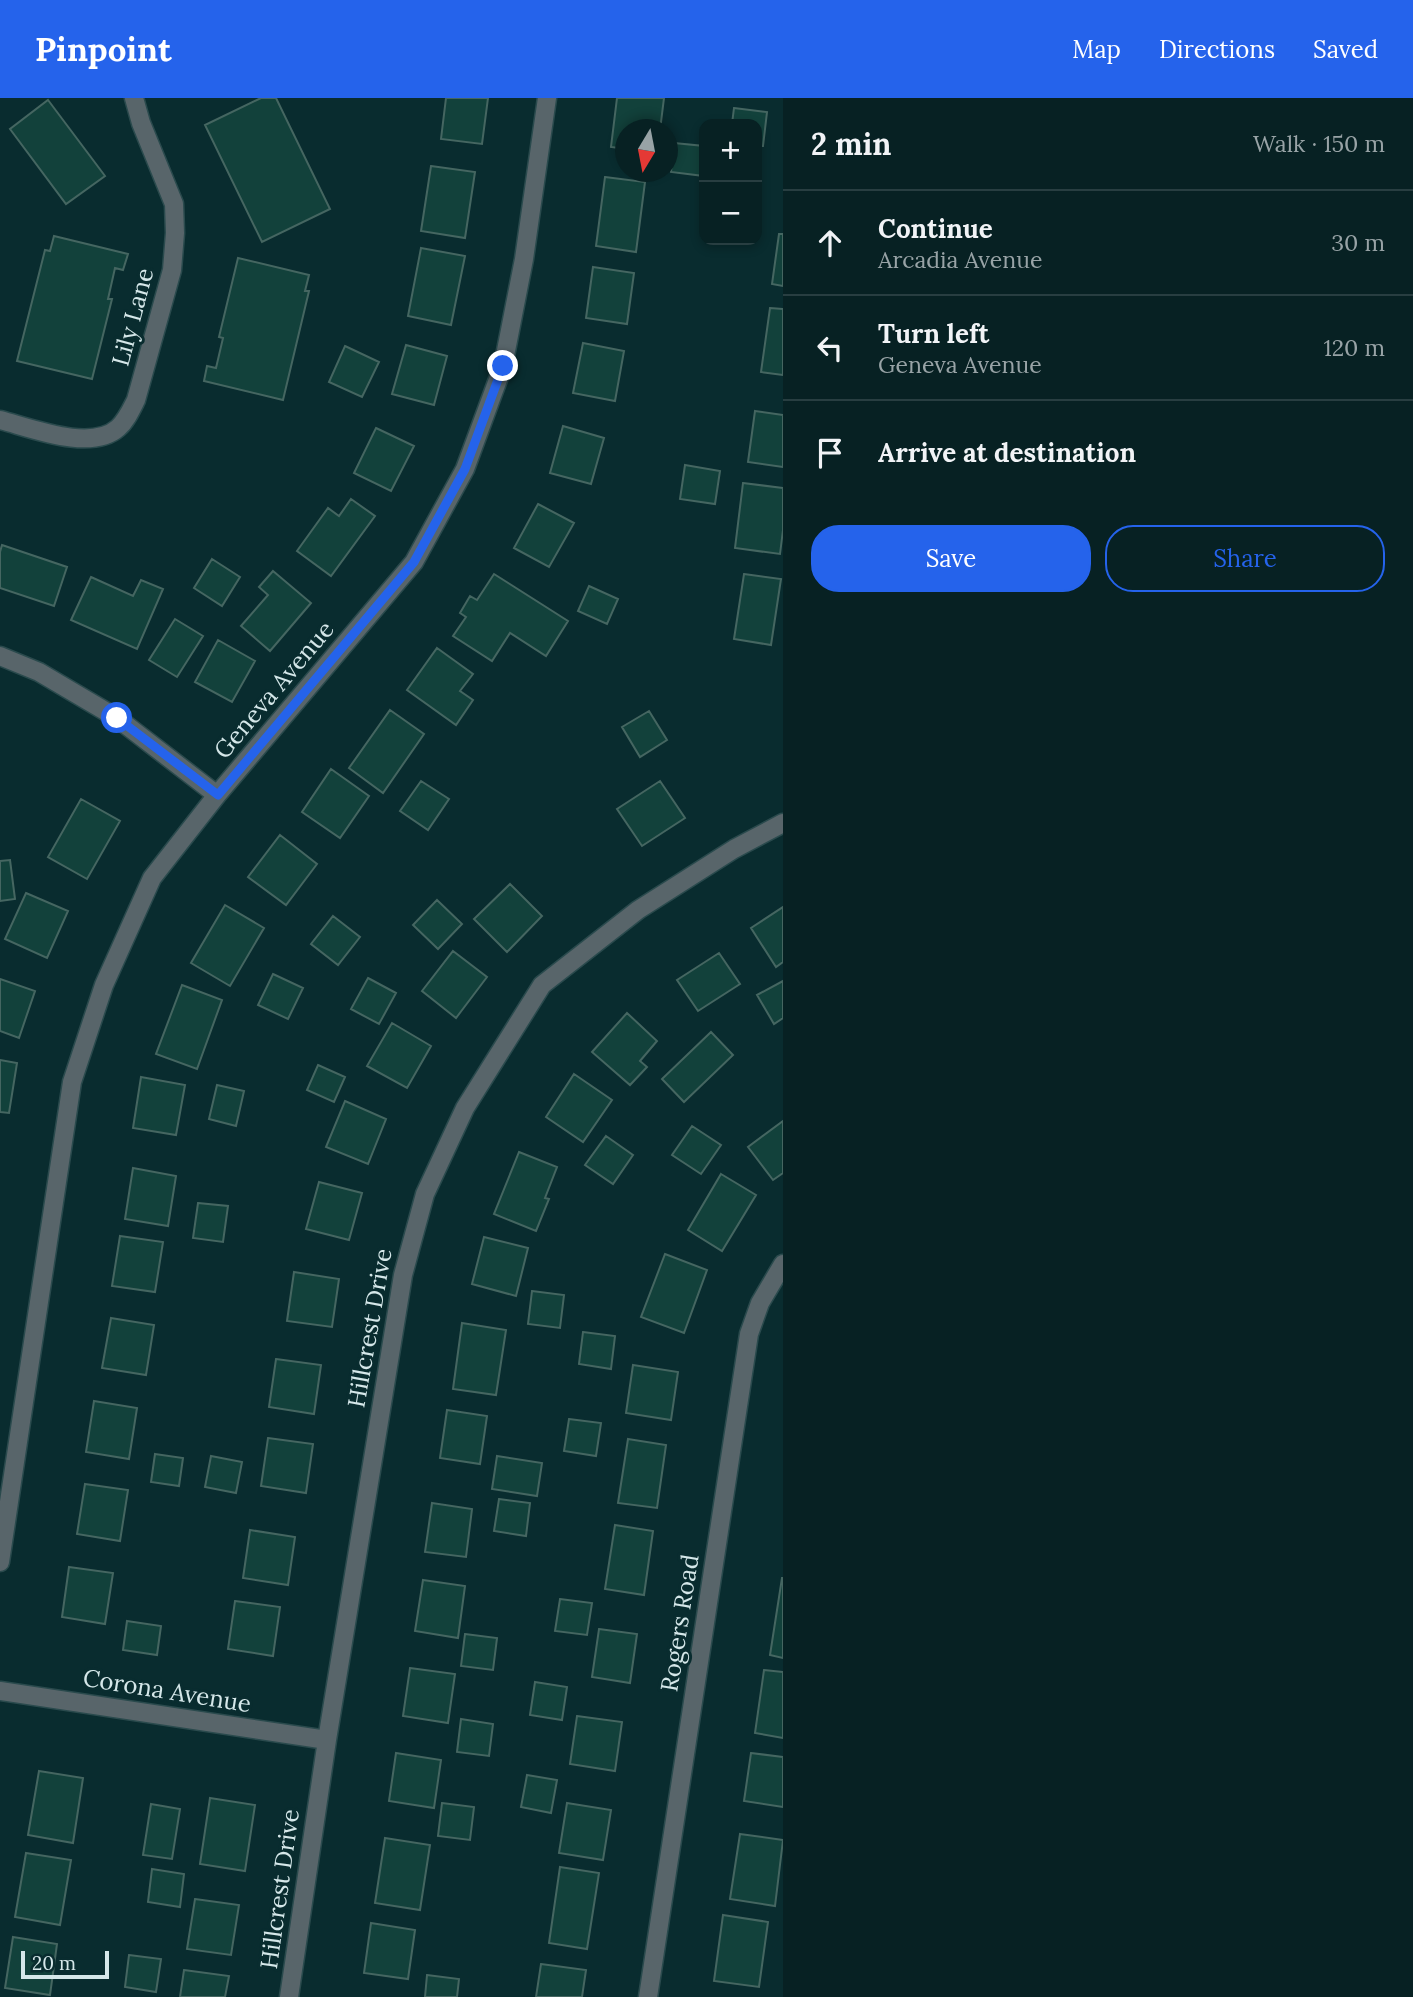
<!DOCTYPE html>
<meta charset="utf-8">
<style>
body{margin:0;font-family:Lora,serif;background:#152e30;color:#f1f3f6}
.controls{position:absolute;right:21px;top:21px;display:grid;overflow:hidden;border-radius:14px;box-shadow:0 4px 10px #0003}
.controls button{width:63px;height:63px;display:grid;place-items:center;padding:0;border:0;border-bottom:2px solid #283e41;background:#072123;color:#f1f3f6;font:35px sans-serif}
.compass{position:absolute;left:615px;top:21px;width:63px;height:63px;border-radius:50%;background:#072123;box-shadow:0 4px 10px #0003;rotate:190deg}
.scale{position:absolute;left:21px;bottom:18px;width:88px;box-sizing:border-box;padding-left:7px;border:4px solid #d5e7e9;border-top:0;font-size:19px;line-height:24px;white-space:nowrap;color:#d5e7e9;-webkit-text-stroke:5px #092c2f;paint-order:stroke}
.stop{position:absolute;width:21px;height:21px;margin:-16px;border:5px solid #2563eb;border-radius:50%;background:#fff}
.stop.end{background:#2563eb;border-color:#fff;box-shadow:0 2px 7px #0008}
.list{margin:0;padding:0;list-style:none}
h2{display:flex;justify-content:space-between;align-items:center;height:91px;margin:0;padding:0 28px;font-size:30px}
h2 small{font-size:23px;font-weight:400;color:#98a3a6}
.list li{display:grid;grid-template-columns:46px 1fr auto;gap:21px;align-items:center;box-sizing:border-box;height:105px;padding:0 28px;border-top:2px solid #283e41}
.list b{display:block;font-size:26px;white-space:nowrap}
.list p{margin:0;font-size:23px;white-space:nowrap;color:#98a3a6}
.list em{font-size:23px;font-style:normal;color:#98a3a6}
.actions{display:flex;gap:14px;padding:21px 28px}
.actions a{flex:1;padding:16px 0;border:2px solid #2563eb;border-radius:28px;text-align:center;font-size:24px;color:#2563eb}
.actions .main{background:#2563eb;color:#fff}
.icon{flex:none;width:38px;height:38px;fill:none;stroke:currentColor;stroke-width:2;stroke-linecap:round;stroke-linejoin:round}
.map{position:relative;flex:none;width:783px;height:1899px;overflow:hidden}
header{display:flex;align-items:center;gap:42px;box-sizing:border-box;height:98px;padding:0 35px;background:#2563eb;color:#fff}
header strong{font-size:33px}
nav{display:flex;gap:38px;margin-inline-start:auto;font-size:24px}
main{display:flex}
aside{flex:1;background:#072123}
.map>svg:first-child{display:block}
.building{fill:#12413b;stroke:#456661;stroke-width:2}
.lines{fill:none;stroke-linecap:round;stroke-linejoin:round}
.street-casing{stroke:#2a4a4d;stroke-width:21}
.street{stroke:#58656a;stroke-width:18}
.route{stroke:#2563eb;stroke-width:9}
.labels{text-anchor:middle;stroke-width:6;stroke-linejoin:round;paint-order:stroke}
.street-label{font-size:24px;fill:#d5e7e9;stroke:#092c2f}
</style>
<header>
<strong>Pinpoint</strong>
<nav><a>Map</a><a>Directions</a><a>Saved</a></nav>
</header>
<main>
<div class="map">
<svg width="783" height="1899" viewBox="0 0 783 1899">
<rect width="100%" height="100%" fill="#092c2f"/>
<path class="building" d="M261,0H276L330,111L262,144L205,27Z
M446,0H488L482,46L441,41Z
M617,0H664L660,32H626V51L611,49Z
M48,2L105,78L66,106L10,31Z
M734,10L767,14L763,48H757V26H732Z
M674,45L704,48V78L671,74Z
M431,68L475,74L465,140L421,133Z
M605,79L645,84L636,154L596,148Z
M779,136H783V188L772,186Z
M54,138L128,156L123,172L115,170L108,201H112L92,281L17,263L45,152L50,153Z
M421,150L465,158L451,227L408,218Z
M238,160L309,177L305,193H309L283,302L204,283L207,268L216,270L223,240L219,239Z
M593,169L634,175L627,226L586,220Z
M770,210L783,211V277L761,274Z
M583,245L624,253L615,303L573,295Z
M406,247L447,258L434,307L392,296Z
M345,248L379,264L362,299L329,284Z
M755,313L783,317V369L748,364Z
M563,328L604,340L591,386L550,375Z
M376,330L414,348L391,393L354,375Z
M685,367L720,373L715,406L680,401Z
M743,385L783,390V432L780,456L735,450Z
M351,401L375,418L331,478L297,453L328,410L339,418Z
M538,406L574,425L549,469L514,450Z
M2,447L67,469L54,508L0,490V454Z
M212,461L240,479L222,508L194,490Z
M273,473L311,505L270,553L241,528L268,497L259,489Z
M494,476L568,523L546,558L510,535L492,563L453,538L466,519L460,515L470,498L477,502Z
M744,476L781,481L771,547L734,541Z
M91,479L133,498L141,482L163,491L137,551L71,522Z
M589,488L618,501L607,526L578,513Z
M175,521L203,538L177,579L149,562Z
M218,542L255,563L232,604L195,584Z
M437,550L473,576L460,593L473,602L456,627L407,592Z
M390,612L424,636L383,695L349,670Z
M649,613L667,642L640,659L622,629Z
M331,671L369,698L340,740L302,714Z
M421,683L449,701L428,732L400,713Z
M660,683L685,720L642,748L617,711Z
M81,701L120,723L87,781L48,759Z
M280,737L317,766L286,807L248,779Z
M10,762L15,801L0,803V763Z
M510,786L542,818L507,854L474,821Z
M26,795L68,813L47,860L5,841Z
M437,802L462,826L438,851L413,827Z
M225,807L264,830L230,888L191,865Z
M783,809V864L776,869L751,830Z
M333,818L360,839L338,867L311,846Z
M453,853L487,879L456,920L422,893Z
M719,855L740,886L698,913L677,882Z
M273,876L303,890L288,921L258,907Z
M368,880L396,895L379,926L351,911Z
M0,881L35,893L19,940L0,933Z
M783,883V920L774,926L757,897Z
M182,887L222,902L197,971L156,956Z
M627,915L657,943L640,963L647,969L630,987L592,954Z
M392,925L431,948L407,990L367,968Z
M711,934L733,957L684,1004L662,981Z
M0,962L17,965L9,1015L0,1014Z
M318,967L345,979L334,1004L307,992Z
M574,976L612,1002L583,1044L546,1019Z
M141,979L185,987L176,1037L133,1030Z
M217,987L244,993L236,1028L209,1021Z
M345,1003L386,1021L368,1066L326,1049Z
M783,1023V1075L773,1082L748,1049Z
M692,1028L721,1047L701,1076L672,1057Z
M606,1038L633,1057L613,1086L585,1067Z
M519,1054L557,1069L545,1100L549,1101L536,1133L494,1116Z
M133,1070L176,1078L168,1128L125,1121Z
M721,1076L756,1097L722,1153L688,1132Z
M319,1084L362,1095L349,1142L306,1131Z
M198,1105L228,1108L223,1144L193,1140Z
M120,1138L163,1144L155,1194L112,1188Z
M484,1139L528,1150L516,1198L472,1186Z
M665,1156L707,1172L684,1235L641,1219Z
M294,1174L339,1181L332,1229L287,1223Z
M532,1193L564,1197L560,1230L528,1226Z
M111,1220L154,1227L146,1277L102,1270Z
M462,1225L506,1232L496,1297L453,1291Z
M583,1234L615,1238L611,1271L579,1266Z
M276,1261L321,1267L314,1316L269,1309Z
M633,1267L678,1274L671,1322L626,1315Z
M94,1303L137,1310L129,1361L86,1354Z
M447,1312L487,1318L480,1366L440,1360Z
M569,1321L601,1325L596,1358L564,1353Z
M268,1340L313,1346L306,1395L261,1388Z
M628,1341L666,1347L657,1410L618,1405Z
M155,1356L183,1360L179,1388L151,1384Z
M211,1358L242,1364L236,1395L205,1389Z
M497,1358L542,1365L537,1398L492,1391Z
M85,1386L128,1392L120,1443L77,1436Z
M499,1401L530,1405L526,1438L494,1433Z
M432,1405L472,1411L466,1459L425,1454Z
M615,1427L653,1433L644,1497L605,1491Z
M250,1432L295,1439L288,1487L243,1480Z
M69,1469L113,1475L105,1526L62,1519Z
M782,1480H783V1560L770,1557Z
M423,1482L465,1488L458,1540L415,1533Z
M560,1501L592,1505L587,1537L555,1533Z
M235,1503L280,1509L273,1558L228,1551Z
M127,1523L161,1528L157,1557L123,1552Z
M599,1531L637,1536L630,1585L592,1579Z
M465,1536L497,1540L493,1572L461,1568Z
M410,1570L455,1576L448,1625L403,1618Z
M764,1572L783,1574V1640L755,1635Z
M535,1584L567,1589L562,1622L530,1617Z
M577,1618L622,1624L615,1673L570,1666Z
M461,1621L493,1626L489,1658L457,1654Z
M396,1655L441,1662L434,1710L389,1703Z
M751,1655L783,1659V1709L744,1703Z
M39,1673L83,1680L73,1745L28,1737Z
M527,1677L557,1682L551,1715L521,1709Z
M210,1700L255,1707L245,1773L200,1766Z
M442,1705L474,1709L470,1742L438,1738Z
M567,1705L611,1712L603,1762L559,1755Z
M151,1706L180,1711L172,1761L143,1757Z
M740,1736L783,1742L775,1808L730,1801Z
M385,1740L430,1747L420,1812L375,1805Z
M26,1755L71,1762L60,1827L15,1819Z
M560,1769L599,1775L587,1851L549,1845Z
M152,1771L184,1776L180,1809L148,1804Z
M195,1801L239,1807L231,1857L187,1851Z
M723,1817L768,1824L759,1889L714,1883Z
M371,1825L415,1832L408,1881L364,1875Z
M13,1839L57,1846L50,1897L5,1890Z
M129,1857L161,1861L156,1894L125,1889Z
M541,1866L586,1872L582,1899H536Z
M184,1872L229,1878L225,1899H180Z
M427,1877L459,1881L457,1899H425Z"/>
<g class="lines">
<g class="street-casing">
<path id="street" d="M0,322C31,330 91,354 118,330C126,323 131,312 136,302L172,172L175,135L174,106L141,25L134,0
M0,558L39,574L117,620L217,697
M0,1464L72,984L104,887L152,780L217,697L414,464L465,371L503,268L524,161L547,0
M0,1593L327,1642
M289,1899L327,1642L403,1177L425,1096L465,1010L542,887L638,812L734,751L783,725
M648,1899L749,1236L760,1205L783,1166"/>
</g>
<use href="#street" class="street"/>
</g>
<g class="lines">
<path class="route" d="M117,620L218,697L414,464L465,371L503,268"/>
</g>
<g class="labels">
<g class="street-label">
<text transform="translate(133 219) rotate(-75)" y="8">Lily Lane</text>
<text transform="translate(274 592) rotate(-50)" y="8">Geneva Avenue</text>
<text transform="translate(370 1230) rotate(-80)" y="8">Hillcrest Drive</text>
<text transform="translate(680 1525) rotate(-81)" y="8">Rogers Road</text>
<text transform="translate(167 1593) rotate(9)" y="8">Corona Avenue</text>
<text transform="translate(280 1791) rotate(-82)" y="8">Hillcrest Drive</text>
</g>
</g>
</svg>
<div class="controls">
<button>+</button>
<button>−</button>
</div>
<svg class="compass" viewBox="-18 -18 36 36"><path d="M0-13l5 13h-10z" fill="#e53935"/><path d="M0 13l5-13h-10z" fill="#98a3a6"/></svg>
<div class="scale">20 m</div>
<div class="stop" style="left:117px;top:620px"></div>
<div class="stop end" style="left:503px;top:268px"></div>
</div>
<aside>
<h2>2 min<small>Walk · 150 m</small></h2>
<ul class="list">
<li><svg class="icon" aria-label="ahead" viewBox="0 0 24 24"><path d="M12 20V5M6 11l6-6 6 6"/></svg><div><b>Continue</b><p>Arcadia Avenue</p></div><em>30 m</em></li>
<li><svg class="icon" aria-label="left" viewBox="0 0 24 24"><path d="M17 20v-9H6M10 6l-5 5 5 5"/></svg><div><b>Turn left</b><p>Geneva Avenue</p></div><em>120 m</em></li>
<li><svg class="icon" aria-label="arrive" viewBox="0 0 24 24"><path d="M6 21V4h12l-3 4 3 4H6"/></svg><div><b>Arrive at destination</b></div></li>
</ul>
<div class="actions"><a class="main">Save</a><a>Share</a></div>
</aside>
</main>
